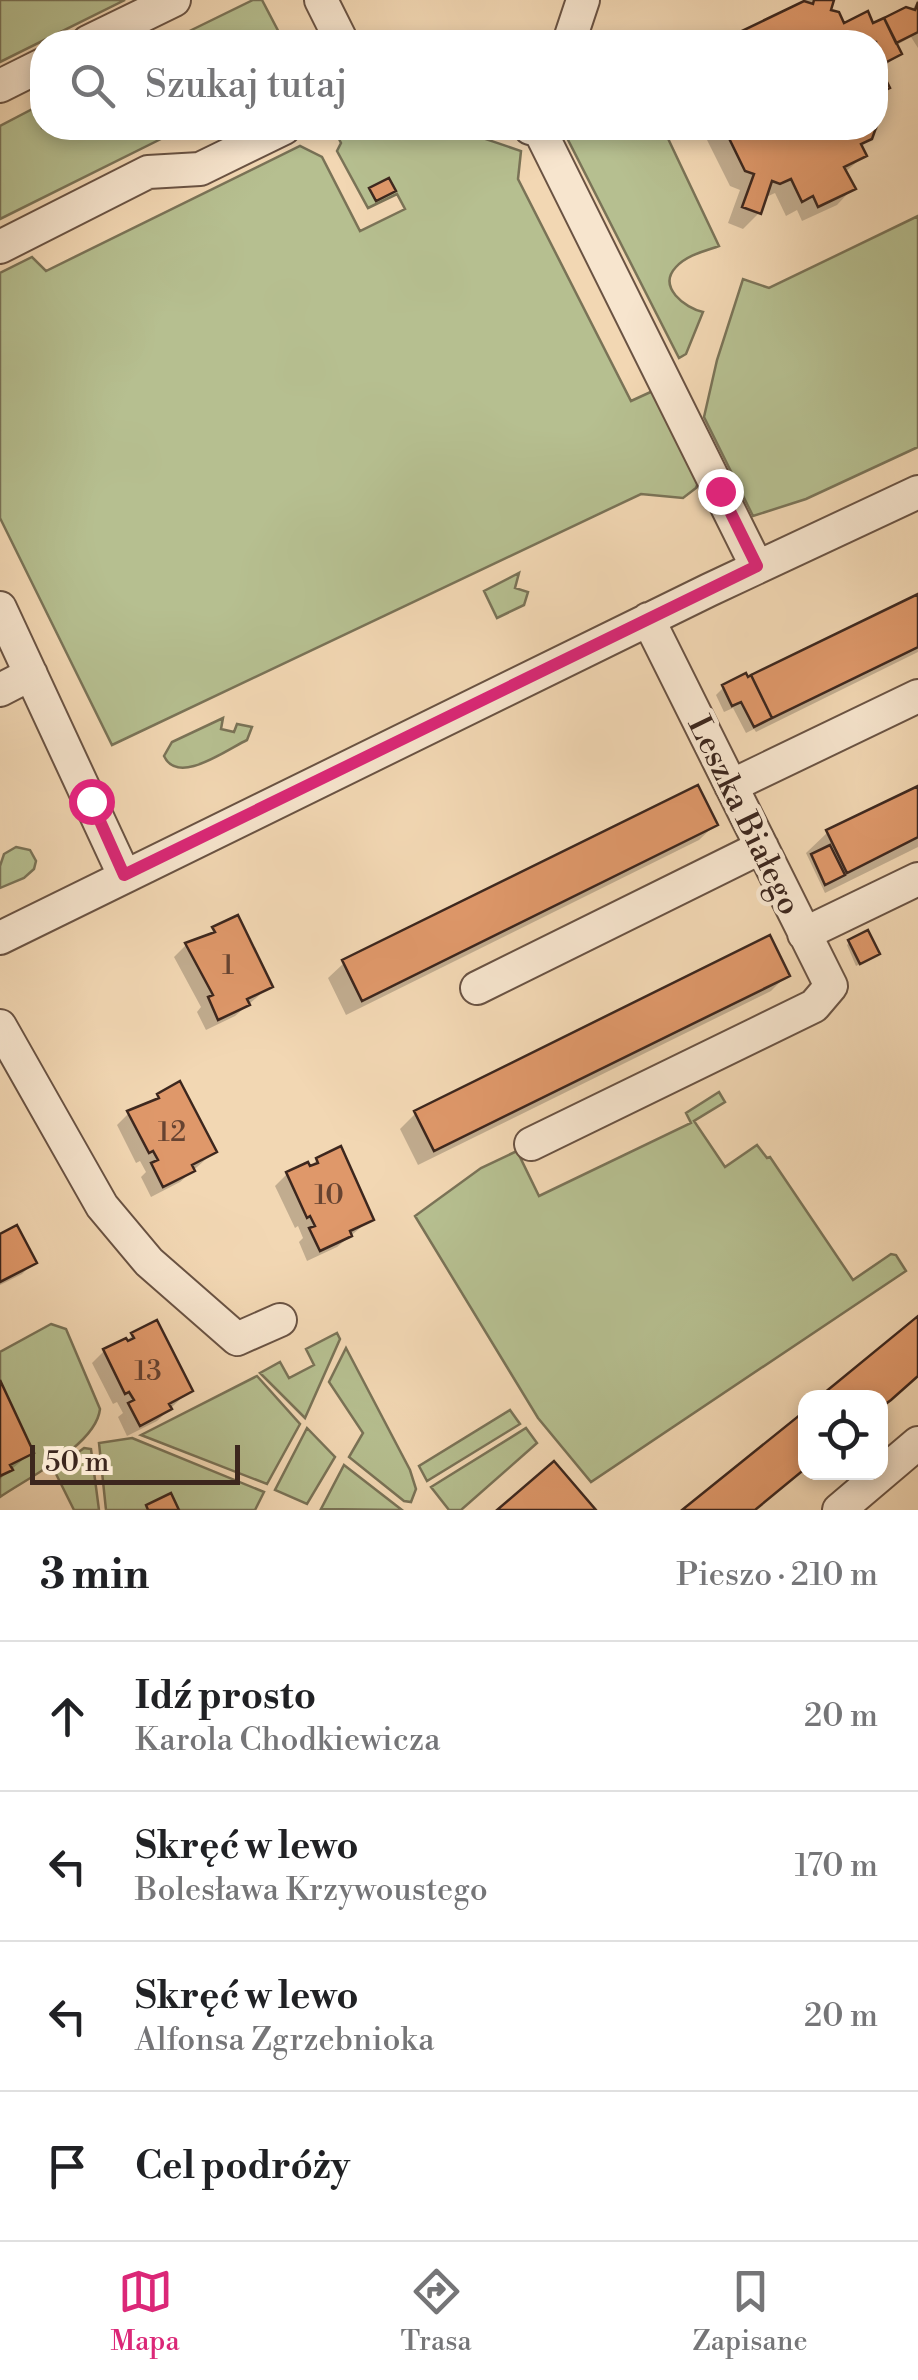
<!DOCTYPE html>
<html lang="pl">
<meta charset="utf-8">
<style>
body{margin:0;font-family:"Libre Bodoni",serif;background:#f6f6f6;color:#202124}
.controls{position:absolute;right:30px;bottom:30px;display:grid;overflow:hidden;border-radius:20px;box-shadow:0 5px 15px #0003}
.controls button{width:90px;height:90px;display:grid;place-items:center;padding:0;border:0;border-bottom:2px solid #e0e0e0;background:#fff;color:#202124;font:50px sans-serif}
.scale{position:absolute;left:30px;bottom:25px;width:210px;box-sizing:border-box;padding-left:10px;border:5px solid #3d271e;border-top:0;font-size:28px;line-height:35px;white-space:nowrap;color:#3d271e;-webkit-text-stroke:8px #f7e5ce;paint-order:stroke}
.stop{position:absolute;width:30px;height:30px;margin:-22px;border:8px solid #db2777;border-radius:50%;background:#fff}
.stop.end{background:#db2777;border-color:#fff;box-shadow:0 2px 10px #0008}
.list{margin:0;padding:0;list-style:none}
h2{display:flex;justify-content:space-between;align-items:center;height:130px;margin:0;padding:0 40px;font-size:42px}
h2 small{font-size:32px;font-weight:400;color:#757577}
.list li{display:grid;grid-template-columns:65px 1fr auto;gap:30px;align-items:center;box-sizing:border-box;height:150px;padding:0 40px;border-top:2px solid #e0e0e0}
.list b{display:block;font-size:38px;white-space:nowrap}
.list p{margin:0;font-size:32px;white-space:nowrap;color:#757577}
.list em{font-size:32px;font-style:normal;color:#757577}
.icon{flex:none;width:55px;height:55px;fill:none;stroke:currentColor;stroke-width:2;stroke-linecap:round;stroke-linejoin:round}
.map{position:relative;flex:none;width:918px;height:1510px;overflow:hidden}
.search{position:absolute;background:#fff;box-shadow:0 5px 15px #0003;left:30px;right:30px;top:30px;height:110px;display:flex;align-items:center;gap:25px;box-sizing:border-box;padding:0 35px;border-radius:40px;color:#757577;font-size:38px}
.sheet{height:730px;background:#fff}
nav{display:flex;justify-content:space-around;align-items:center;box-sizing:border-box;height:140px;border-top:2px solid #e0e0e0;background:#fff;font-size:28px;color:#757577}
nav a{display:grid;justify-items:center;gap:5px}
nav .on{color:#db2777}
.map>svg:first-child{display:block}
.green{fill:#b6bf90;stroke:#7a7357;stroke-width:2.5}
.shadow{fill:#0003}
.building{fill:#df986a;stroke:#3d271e;stroke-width:2.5}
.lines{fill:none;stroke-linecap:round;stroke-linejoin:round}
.minor-casing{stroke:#6a5343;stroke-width:36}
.minor{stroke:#f7e5ce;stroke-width:32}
.route{stroke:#db2777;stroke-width:12}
.labels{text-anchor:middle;stroke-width:9;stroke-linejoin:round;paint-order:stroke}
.number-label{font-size:28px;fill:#664331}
.street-label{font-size:32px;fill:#3d271e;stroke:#f7e5ce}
</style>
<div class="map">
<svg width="918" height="1510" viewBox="0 0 918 1510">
<rect width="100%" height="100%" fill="#f2d7b3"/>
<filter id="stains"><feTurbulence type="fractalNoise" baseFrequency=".002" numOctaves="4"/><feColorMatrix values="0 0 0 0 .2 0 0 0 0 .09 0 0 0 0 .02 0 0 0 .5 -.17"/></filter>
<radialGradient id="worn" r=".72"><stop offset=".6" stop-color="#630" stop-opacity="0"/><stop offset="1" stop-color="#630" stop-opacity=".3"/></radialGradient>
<path class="green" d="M0,0H125L0,62Z
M253,0H262L284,42H167Z
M42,104V128H183L0,219V126Z
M337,128H453L521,151L518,179L631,401L655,390L700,478L696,488L683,498L641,494L112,745L0,518V273L32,257L46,271L300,146L322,157L360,231L405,209L397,194L368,208L337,151L341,143L334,129Z
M562,128H663L719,246C705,251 687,255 676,267C657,287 685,308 703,312L686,354L679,358Z
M918,216V447L806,499L753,516L704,417L717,360L743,279L769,288Z
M519,573L515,588L528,592L524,605L497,618L484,591Z
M223,718L221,729L234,732L237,724L252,727L247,740C226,750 178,786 164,756L172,742Z
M16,847L30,850L36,861L34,869L24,878L0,888V866L4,854Z
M719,1092L725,1102L694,1121L725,1167L757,1145L767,1158L770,1157L853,1280L891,1254L896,1255L906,1271L591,1482L538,1418L415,1216L481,1168L517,1151L539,1196L691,1123L686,1113Z
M51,1324L66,1329L100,1409C96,1445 29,1477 0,1497V1352Z
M337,1333L340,1339L305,1418L260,1373L280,1362L289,1378L314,1365L306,1349Z
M346,1348L410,1470L416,1489L411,1502L404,1501L349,1457L363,1433L329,1382Z
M257,1376L300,1424L267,1484L141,1435Z
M510,1410L520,1424L427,1481L419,1466Z
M307,1428L335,1457L307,1504L275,1490Z
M526,1428L537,1443L461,1510H449L431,1487Z
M132,1438L264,1492L255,1510H106L99,1443Z
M84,1448L91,1449L99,1510H74L54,1470Z
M344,1465L402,1510L321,1509Z"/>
<path class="shadow" d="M805,0H832L828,11L843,27H872L911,12L918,0V48L911,37L895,46L899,54L879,71L887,88L878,97L881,105L876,121V42H724Z
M701,128H873L870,138L860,148L864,156L844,173L852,189L837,205L802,221L797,210L786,216L775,193L764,198L759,213L743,229L728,223L740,190L730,186Z
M918,596V652L756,732L754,729L746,733L733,708L724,712L716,695L724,687L747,680Z
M918,788V847L825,893L806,853L828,832Z
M715,825L699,840L346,1015L328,978L344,963Z
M214,930L270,986L235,1016L206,1030L197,1012L201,1007L174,957L186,945L206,938Z
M850,942L877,954L856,966L847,945Z
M787,975L771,991L418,1165L400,1129L416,1113Z
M158,1096L214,1152L180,1182L151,1197L141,1177L146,1172L140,1161L136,1163L117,1125L129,1113L150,1104Z
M317,1160L371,1219L337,1247L307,1261L299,1242L303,1238L298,1226L295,1228L275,1186L287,1174L308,1169Z
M0,1236L34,1262L22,1274L0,1285Z
M133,1335L190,1390L157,1421L127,1436L118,1417L123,1413L117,1402L113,1404L92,1363L104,1351L125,1342Z
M0,1386L31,1453L0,1479Z"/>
<path class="building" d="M814,0H834L831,10L839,12L844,23L868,11L873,23L884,18L902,54L879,66L890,88L879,93L884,105L872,139L861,144L867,156L844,167L856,189L818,207L813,196L802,202L791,179L780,184L772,181L761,214L742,207L754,174L745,171L724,128H876V42H719L804,1L813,4Z
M918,2V32L896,43L884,18L906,7L915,10Z
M389,178L396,191L376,201L369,188Z
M918,594V647L772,718L751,675Z
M746,673L748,677L751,675L772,718L754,727L741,702L732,706L722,685Z
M698,785L718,825L362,1001L342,960Z
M918,786V837L847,873L826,830Z
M830,845L845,875L825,885L811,854Z
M238,915L273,987L247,999L250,1005L218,1020L208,997L213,995L185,943L215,932L212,927Z
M868,930L880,954L860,964L848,940Z
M770,935L790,976L434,1151L414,1111Z
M180,1081L217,1152L192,1165L195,1171L163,1187L151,1163L158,1160L153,1151L149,1153L127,1111L159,1098L157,1094Z
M341,1146L374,1220L350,1231L352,1236L320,1251L309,1228L315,1226L310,1216L307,1218L286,1172L308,1162L310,1166L318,1163L316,1158Z
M17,1225L37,1263L0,1282V1234Z
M918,1316V1376L891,1400L880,1408V1398H818Z
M157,1320L193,1391L169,1404L172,1409L140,1426L128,1403L134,1400L129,1392L125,1394L103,1349L126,1338L128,1341L134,1338L131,1333Z
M0,1380L34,1453L10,1465L13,1470L0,1476Z
M806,1410V1468L755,1510H682Z
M554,1461L596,1510H497Z
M171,1493L179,1510H148L146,1505Z"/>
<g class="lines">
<g class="minor-casing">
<path id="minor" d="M321,0L342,42
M88,42L174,0
M569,42L583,0
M0,86L42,65
M530,128L540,131L757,567
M0,247L148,172L200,169L284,128
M0,608L124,875
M0,690L31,674
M731,786L918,696
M804,934L918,879
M0,938L709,590L918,492
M477,988L762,847
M0,1026L102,1206L149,1262L237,1339L280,1320
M531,1144L814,1006L831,986L648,619
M839,1510L918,1443"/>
</g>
<use href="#minor" class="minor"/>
</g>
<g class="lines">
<path class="route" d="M91,801L124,875L757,566L720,491"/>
</g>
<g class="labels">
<g class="number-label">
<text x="228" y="974">1</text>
<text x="172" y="1141">12</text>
<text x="329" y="1204">10</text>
<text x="148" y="1380">13</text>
</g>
<g class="street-label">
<text transform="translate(745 815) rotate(64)" y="11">Leszka Białego</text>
</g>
</g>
<rect width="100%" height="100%" filter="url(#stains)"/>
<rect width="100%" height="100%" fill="url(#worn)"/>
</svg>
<div class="controls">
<button><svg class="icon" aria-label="locate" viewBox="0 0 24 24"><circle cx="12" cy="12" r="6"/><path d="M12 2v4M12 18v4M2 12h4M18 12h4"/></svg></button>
</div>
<div class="scale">50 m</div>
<div class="stop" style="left:91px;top:801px"></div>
<div class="stop end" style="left:720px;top:491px"></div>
<div class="search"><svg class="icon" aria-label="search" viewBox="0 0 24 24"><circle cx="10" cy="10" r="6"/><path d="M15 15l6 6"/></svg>Szukaj tutaj</div>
</div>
<section class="sheet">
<h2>3 min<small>Pieszo · 210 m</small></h2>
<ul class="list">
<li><svg class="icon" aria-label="ahead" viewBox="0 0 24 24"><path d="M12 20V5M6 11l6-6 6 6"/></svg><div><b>Idź prosto</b><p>Karola Chodkiewicza</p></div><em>20 m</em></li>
<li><svg class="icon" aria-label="left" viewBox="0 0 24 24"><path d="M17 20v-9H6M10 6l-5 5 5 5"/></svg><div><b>Skręć w lewo</b><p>Bolesława Krzywoustego</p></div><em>170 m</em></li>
<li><svg class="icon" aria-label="left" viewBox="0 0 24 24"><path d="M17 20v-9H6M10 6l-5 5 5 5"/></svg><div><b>Skręć w lewo</b><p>Alfonsa Zgrzebnioka</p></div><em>20 m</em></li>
<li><svg class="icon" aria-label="arrive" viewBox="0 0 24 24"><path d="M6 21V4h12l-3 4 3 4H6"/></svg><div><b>Cel podróży</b></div></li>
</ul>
</section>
<nav>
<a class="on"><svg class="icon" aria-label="map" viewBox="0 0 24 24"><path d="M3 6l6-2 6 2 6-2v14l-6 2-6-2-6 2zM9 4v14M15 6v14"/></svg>Mapa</a>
<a><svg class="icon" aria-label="directions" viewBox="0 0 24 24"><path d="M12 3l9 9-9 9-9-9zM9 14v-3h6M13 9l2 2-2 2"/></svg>Trasa</a>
<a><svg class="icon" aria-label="saved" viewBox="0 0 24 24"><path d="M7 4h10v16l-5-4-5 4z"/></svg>Zapisane</a>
</nav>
